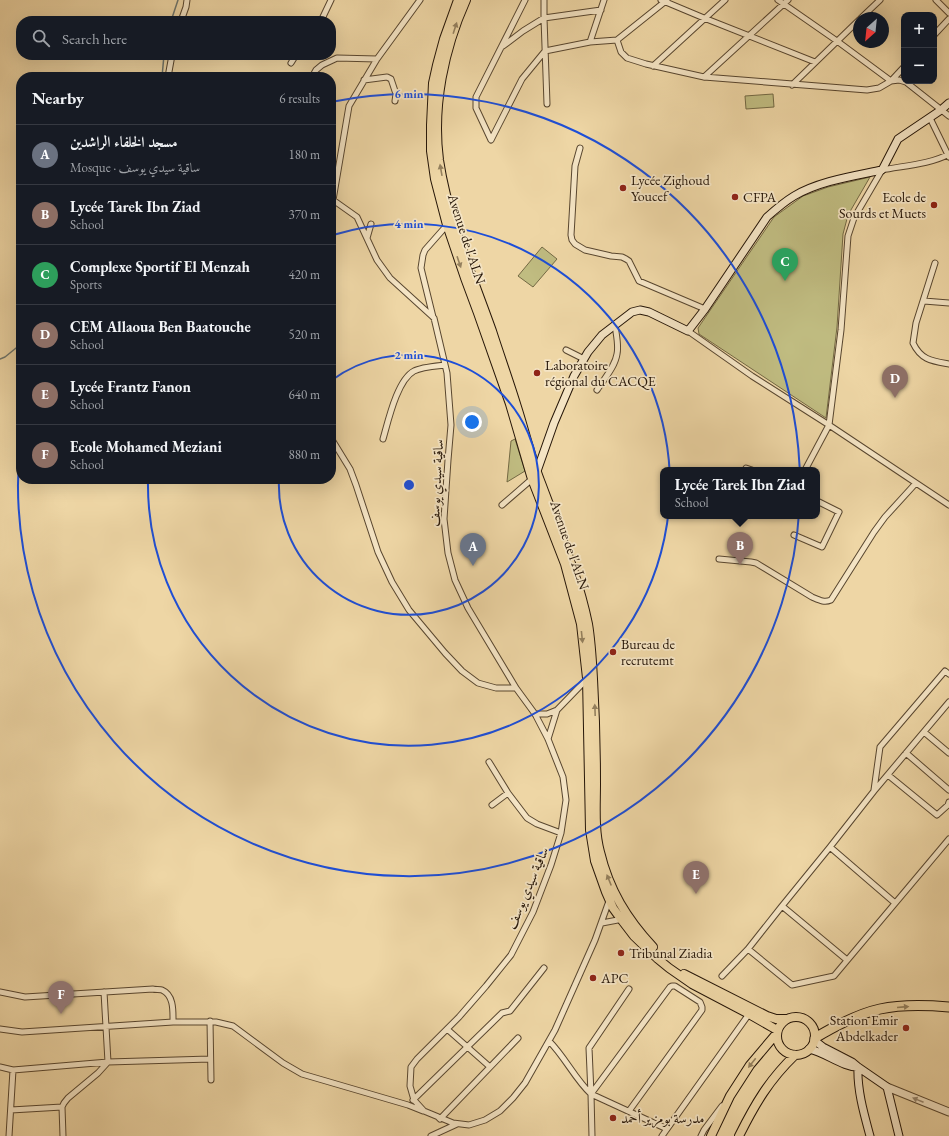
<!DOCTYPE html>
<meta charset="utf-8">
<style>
body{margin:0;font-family:"EB Garamond",Amiri,serif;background:#20242c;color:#f1f3f6}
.controls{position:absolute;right:12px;top:12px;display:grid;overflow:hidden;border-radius:8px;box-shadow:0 4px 16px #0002}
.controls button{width:36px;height:36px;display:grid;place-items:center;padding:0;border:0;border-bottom:1px solid #363941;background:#171b24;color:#f1f3f6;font:20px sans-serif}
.compass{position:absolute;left:853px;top:12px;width:36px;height:36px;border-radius:50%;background:#171b24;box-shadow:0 4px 16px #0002;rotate:207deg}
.you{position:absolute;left:472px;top:422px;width:14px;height:14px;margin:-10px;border:3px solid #fff;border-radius:50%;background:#1a73e8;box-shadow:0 0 0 6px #1a73e833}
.badge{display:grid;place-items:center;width:26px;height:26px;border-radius:50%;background:#c59692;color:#fff;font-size:13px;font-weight:700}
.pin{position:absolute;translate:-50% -33px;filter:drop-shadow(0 1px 2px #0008)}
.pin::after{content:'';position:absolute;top:21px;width:14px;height:12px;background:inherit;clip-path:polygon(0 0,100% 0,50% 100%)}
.popup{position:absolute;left:660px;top:467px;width:160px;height:52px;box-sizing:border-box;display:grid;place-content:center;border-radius:8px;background:#171b24;filter:drop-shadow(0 1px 3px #0005);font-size:13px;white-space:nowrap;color:#9ea1a6}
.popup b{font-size:15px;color:#f1f3f6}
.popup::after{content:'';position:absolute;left:50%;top:100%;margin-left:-8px;border:8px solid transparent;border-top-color:#171b24}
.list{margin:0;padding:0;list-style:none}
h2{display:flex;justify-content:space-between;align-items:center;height:52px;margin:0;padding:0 16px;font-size:17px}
h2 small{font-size:13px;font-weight:400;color:#9ea1a6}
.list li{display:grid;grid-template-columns:26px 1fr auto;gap:12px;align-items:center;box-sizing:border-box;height:60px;padding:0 16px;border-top:1px solid #363941}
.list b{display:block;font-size:15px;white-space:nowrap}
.list p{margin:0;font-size:13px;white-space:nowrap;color:#9ea1a6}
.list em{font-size:13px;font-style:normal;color:#9ea1a6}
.icon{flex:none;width:22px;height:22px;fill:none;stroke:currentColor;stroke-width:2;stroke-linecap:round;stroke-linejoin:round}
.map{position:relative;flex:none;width:949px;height:1136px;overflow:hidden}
.search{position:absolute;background:#171b24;box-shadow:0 4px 16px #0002;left:16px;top:16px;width:320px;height:44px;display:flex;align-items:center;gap:10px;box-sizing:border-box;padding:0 14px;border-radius:16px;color:#9ea1a6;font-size:15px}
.panel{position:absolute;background:#171b24;box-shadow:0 4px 16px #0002;left:16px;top:72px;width:320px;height:412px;border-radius:16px}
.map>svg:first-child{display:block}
.green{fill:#c0bc81;stroke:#736944}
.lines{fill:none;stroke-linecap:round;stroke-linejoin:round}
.stream{stroke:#6e766e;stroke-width:1.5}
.minor-casing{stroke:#58462f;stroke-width:7}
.tertiary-casing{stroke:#58462f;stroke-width:9}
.secondary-casing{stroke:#261608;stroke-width:9}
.primary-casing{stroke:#261608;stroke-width:10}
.trunk-casing{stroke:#261608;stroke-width:11}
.minor{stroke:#f4e4c4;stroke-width:5}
.tertiary{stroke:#f4e4c4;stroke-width:7}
.secondary{stroke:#f4e4c4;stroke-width:7}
.primary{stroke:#eed6a5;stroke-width:8}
.trunk{stroke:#eed6a5;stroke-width:9}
.oneway{fill:#94805e}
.oneway2{fill:#97876f}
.ring{fill:none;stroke:#1d4ed8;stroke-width:2}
.poi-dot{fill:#8f2418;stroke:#f4e4c4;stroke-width:1.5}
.labels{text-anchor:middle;stroke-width:3.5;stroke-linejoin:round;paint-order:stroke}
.poi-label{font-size:14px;fill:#261608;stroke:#f4e4c4;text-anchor:start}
.street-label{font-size:14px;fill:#261608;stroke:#f4e4c4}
.centre{fill:#1d4ed8;stroke:#f4e4c4;stroke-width:2}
.ring-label{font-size:12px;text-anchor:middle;font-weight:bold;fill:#1d4ed8;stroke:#f4e4c4;stroke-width:3.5;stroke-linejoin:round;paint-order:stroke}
</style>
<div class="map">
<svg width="949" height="1136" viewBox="0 0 949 1136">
<rect width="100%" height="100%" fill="#eed6a5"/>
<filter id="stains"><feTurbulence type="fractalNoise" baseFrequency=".005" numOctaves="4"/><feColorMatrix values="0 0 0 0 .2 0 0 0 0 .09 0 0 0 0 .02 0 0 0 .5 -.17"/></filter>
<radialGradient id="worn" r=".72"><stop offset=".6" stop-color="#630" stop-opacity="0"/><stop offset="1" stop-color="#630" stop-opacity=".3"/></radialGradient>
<path class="green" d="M773,94L774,107L746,109L745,96Z
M870,177L848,215L843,234L837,327L826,418L699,334L698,328L774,217L803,196L828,187Z
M542,247L557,259L533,287L518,276Z
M515,439L525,471L507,482L511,441Z"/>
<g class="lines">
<path class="stream" d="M171,21L178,0
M162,77L164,55
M0,359L5,357L21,344"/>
<g class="minor-casing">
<path id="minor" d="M544,0V18L547,104
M661,0L704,18L815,62
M936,0L949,13
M861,18L880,0
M181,21L186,7L187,0
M321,21L331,0
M934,35L949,19
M617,40L621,52L627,58L646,64L704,77L867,90L879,88L891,81L837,41L778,0
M590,42L604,0
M503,46L523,31L544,18L601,10
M291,63L296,55
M653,66L725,0
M168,77L172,55
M312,77L316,70L322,65L337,58L377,59
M704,77L788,0
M364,80L387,77L391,79L396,94L395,101
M891,81L899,80L906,82L949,116
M891,81L904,67
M792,85L859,20
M930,118L949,157
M491,140L522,79L545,51L590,42L617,40L667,0
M491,140L476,108V97L525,0
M580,148L575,166L571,235L572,240L575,244L585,250L611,256L622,257L626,259L629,261L639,281L705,309
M333,200L357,217L377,260L390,278L434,318L447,373L451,425L448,460L444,519L448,553L455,580L468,608L516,688L535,714L548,739L563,777L566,800L561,833L551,865L533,912L511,955L486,986L459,1017L417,1059L411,1067L410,1086L414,1100L424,1111L453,1123L469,1125L485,1120L500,1111L513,1098L525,1083L555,1030L595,940L609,901
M331,203L333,200L349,106L377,59L420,0
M367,238L371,224
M935,263L916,323L913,343C921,360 932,361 949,364
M924,301L949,303
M433,317L421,268L423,255L425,250L448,224
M688,331L752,376L829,425L949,505
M566,350L584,359
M597,390C604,379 615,367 617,354C619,345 616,334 615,325
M331,438L350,469L356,485L378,552L392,582L409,610L445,653L462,671L478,683L496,688H516
M383,439C388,422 397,380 414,371C421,367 436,366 445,365
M745,470L746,468L752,470
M805,470L829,425L841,330L848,236L854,218L882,170C902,166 932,164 949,154
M502,505L532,479
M794,535L822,547L839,512L817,501
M719,559L751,562L756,563L812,597C819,600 824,603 831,600L874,532L885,517L916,483
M535,714H547L557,710L588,678
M924,732L949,753
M548,739L557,710
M906,753L949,790
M489,762L508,793L527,818L537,824L561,833
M888,775L937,815L948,805L949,802
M874,790L880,747L945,671L949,674
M492,805L508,793
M830,847L874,791L949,702
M782,906L830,847L895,903
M602,923L623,919
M748,949L782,906L847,960
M722,976L748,949L792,985L834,976L949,839
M0,992L25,997L153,989C155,990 160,989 162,990C174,995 173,1011 173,1022
M210,1021L211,1080
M0,1029L22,1032L173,1022H216L233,1026L283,1063L302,1074L408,1105L423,1111
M447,1029L490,1067
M549,1041C565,1057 575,1079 591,1094L667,1129
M0,1067L13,1070L108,1062L210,1059
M591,1094L670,987L672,986H675L700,1002L702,1007V1010L629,1111
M413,1100L502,1013L510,1011L544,968
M62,1107L63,1136
M11,1110L62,1107L64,1103L68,1098L98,1073L108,1062L104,992
M438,1117L440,1119L518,1038
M9,1136L13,1070
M431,1136L457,1124
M592,1136L591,1094L589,1048L629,989
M662,1136L749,1014
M701,1136L704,1130L722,1106"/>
</g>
<g class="tertiary-casing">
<path id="tertiary" d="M887,1087L949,1112"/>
</g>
<g class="secondary-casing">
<path id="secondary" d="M536,474L554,423L574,376L588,352L602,335L632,312L640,310L649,312L688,331L705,309L767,217C776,209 784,202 794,196C819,181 854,176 882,170L898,139L941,110L949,103
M814,1040L823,1047L852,1062L858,1067L887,1087L899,1136
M809,1049C825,1052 844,1068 858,1067
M858,1067C857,1090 864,1114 870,1136"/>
</g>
<g class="primary-casing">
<path id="primary" d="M458,0L444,39L437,65L433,83L431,125V151L435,179L447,225L465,278L478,313L510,404L532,479L565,564L581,624L587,678L590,830L595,861L606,892L613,908L621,919L634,936L658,959L669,968L692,984L749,1014L777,1030
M466,0C444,49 432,106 439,160C448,219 472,275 492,331C500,356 509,381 517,407C525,432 531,458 541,483C558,529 578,575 588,624C591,642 592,661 593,679C595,713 596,748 596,783C596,806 594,830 600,852C609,890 627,919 653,947
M684,974L767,1016L776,1019H787
M777 1036a19 19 0 1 1 38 0a19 19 0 1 1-38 0Z
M711,1136L730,1096L750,1065L777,1033
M739,1136C755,1104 769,1080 795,1055"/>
</g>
<g class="trunk-casing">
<path id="trunk" d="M815,1038C835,1026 857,1014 880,1009C903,1004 926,1005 949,1007"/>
</g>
<use href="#minor" class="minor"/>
<use href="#tertiary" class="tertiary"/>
<use href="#secondary" class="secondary"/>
<use href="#primary" class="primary"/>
<use href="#trunk" class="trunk"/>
</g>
<defs><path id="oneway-solid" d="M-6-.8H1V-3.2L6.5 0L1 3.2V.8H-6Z"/></defs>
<g class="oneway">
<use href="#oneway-solid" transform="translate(455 28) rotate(-72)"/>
<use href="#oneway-solid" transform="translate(441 170) rotate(-100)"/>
<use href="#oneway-solid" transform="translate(459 262) rotate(71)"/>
<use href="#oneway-solid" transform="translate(582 637) rotate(84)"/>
<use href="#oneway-solid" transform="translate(595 710) rotate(-92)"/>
<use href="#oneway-solid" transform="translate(609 880) rotate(-112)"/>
<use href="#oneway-solid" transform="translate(903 1007) rotate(-5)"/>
<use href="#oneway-solid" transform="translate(752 1063) rotate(128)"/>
</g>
<use class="oneway2" href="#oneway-solid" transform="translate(918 1100) rotate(-158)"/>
<g class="ring">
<path d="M332 380A130 130 0 1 1 279 479"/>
<path d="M333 235A261 261 0 1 1 148 480"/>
<path d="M331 102A391 391 0 1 1 21 437"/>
</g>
<g class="poi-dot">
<circle cx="623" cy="188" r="4"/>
<circle cx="735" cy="197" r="4"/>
<circle cx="934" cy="205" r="4"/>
<circle cx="537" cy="373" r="4"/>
<circle cx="613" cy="652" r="4"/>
<circle cx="621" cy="953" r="4"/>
<circle cx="593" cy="978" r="4"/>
<circle cx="906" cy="1028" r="4"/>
<circle cx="613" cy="1118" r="4"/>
</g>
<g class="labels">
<g class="poi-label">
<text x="631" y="185">Lycée Zighoud<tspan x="631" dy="16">Youcef</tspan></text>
<text x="743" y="202">CFPA</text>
<text x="926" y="202" text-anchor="end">Ecole de<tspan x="926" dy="16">Sourds et Muets</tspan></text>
<text x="545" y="370">Laboratoire<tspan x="545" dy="16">régional du CACQE</tspan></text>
<text x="621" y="649">Bureau de<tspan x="621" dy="16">recrutemt</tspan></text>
<text x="629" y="958">Tribunal Ziadia</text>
<text x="601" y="983">APC</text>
<text x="898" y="1025" text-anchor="end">Station Emir<tspan x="898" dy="16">Abdelkader</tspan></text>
<text x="621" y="1123">مدرسة بومزير أحمد</text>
</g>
<g class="street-label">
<text transform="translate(467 239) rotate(72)" y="5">Avenue de l'ALN</text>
<text transform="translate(436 483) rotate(-87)" y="5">ساقية سيدي يوسف</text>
<text transform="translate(570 545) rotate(71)" y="5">Avenue de l'ALN</text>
<text transform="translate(527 888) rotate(-67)" y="5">ساقية سيدي يوسف</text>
</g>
</g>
<circle cx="409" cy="485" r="6" class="centre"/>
<g class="ring-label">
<text x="409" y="98">6 min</text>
<text x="409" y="228">4 min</text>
<text x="409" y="359">2 min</text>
</g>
<rect width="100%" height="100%" filter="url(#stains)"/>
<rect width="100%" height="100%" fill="url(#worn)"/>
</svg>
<div class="controls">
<button>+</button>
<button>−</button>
</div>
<svg class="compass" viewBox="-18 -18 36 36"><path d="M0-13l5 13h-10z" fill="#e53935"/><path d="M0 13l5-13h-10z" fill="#9ea1a6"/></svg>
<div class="you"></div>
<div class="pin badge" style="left:473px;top:566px;background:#6b7280">A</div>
<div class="pin badge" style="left:740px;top:565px;background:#8d6e63">B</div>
<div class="popup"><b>Lycée Tarek Ibn Ziad</b>School</div>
<div class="pin badge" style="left:785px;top:281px;background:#2e9e5b">C</div>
<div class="pin badge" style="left:895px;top:398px;background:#8d6e63">D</div>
<div class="pin badge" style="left:696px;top:894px;background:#8d6e63">E</div>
<div class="pin badge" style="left:61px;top:1014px;background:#8d6e63">F</div>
<div class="search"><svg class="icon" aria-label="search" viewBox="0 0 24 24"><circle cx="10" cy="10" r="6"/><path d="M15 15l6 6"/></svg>Search here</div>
<section class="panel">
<h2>Nearby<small>6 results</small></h2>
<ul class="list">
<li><span class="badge" style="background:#6b7280">A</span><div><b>مسجد الخلفاء الراشدين</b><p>Mosque · ساقية سيدي يوسف</p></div><em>180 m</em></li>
<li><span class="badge" style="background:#8d6e63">B</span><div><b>Lycée Tarek Ibn Ziad</b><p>School</p></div><em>370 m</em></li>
<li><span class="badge" style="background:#2e9e5b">C</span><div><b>Complexe Sportif El Menzah</b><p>Sports</p></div><em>420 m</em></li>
<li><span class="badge" style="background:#8d6e63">D</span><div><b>CEM Allaoua Ben Baatouche</b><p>School</p></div><em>520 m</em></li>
<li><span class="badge" style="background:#8d6e63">E</span><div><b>Lycée Frantz Fanon</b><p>School</p></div><em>640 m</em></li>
<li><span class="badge" style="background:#8d6e63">F</span><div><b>Ecole Mohamed Meziani</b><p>School</p></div><em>880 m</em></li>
</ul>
</section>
</div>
